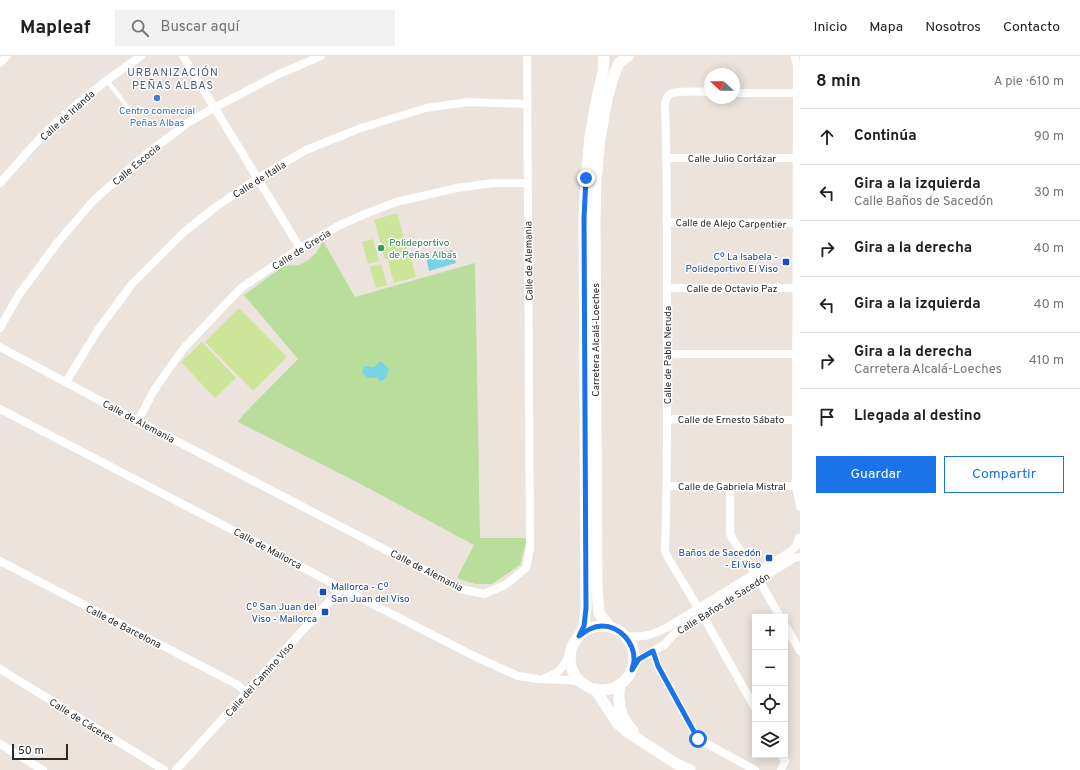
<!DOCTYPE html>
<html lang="es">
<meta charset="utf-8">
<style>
body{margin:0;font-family:Overpass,sans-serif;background:#f2f2f2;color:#202124}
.controls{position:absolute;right:12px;bottom:12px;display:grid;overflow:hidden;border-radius:0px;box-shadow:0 2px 10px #0003}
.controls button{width:36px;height:36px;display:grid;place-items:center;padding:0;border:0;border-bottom:1px solid #e0e0e0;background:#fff;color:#202124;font:20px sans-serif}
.compass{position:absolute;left:704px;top:12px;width:36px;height:36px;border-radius:50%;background:#fff;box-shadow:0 2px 10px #0003;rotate:291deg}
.scale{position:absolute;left:12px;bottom:10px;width:56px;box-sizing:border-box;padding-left:4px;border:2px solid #2a2a2a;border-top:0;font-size:11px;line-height:14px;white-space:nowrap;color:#2a2a2a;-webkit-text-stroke:3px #fff;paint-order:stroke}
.stop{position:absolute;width:12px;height:12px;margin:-9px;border:3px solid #1a73e8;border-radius:50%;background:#fff}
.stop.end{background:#1a73e8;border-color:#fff;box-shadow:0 1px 4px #0008}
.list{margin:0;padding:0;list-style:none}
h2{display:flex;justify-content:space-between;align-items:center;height:52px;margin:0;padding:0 16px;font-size:17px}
h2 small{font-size:13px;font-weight:400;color:#757577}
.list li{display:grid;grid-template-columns:26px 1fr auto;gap:12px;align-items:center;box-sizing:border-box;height:56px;padding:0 16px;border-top:1px solid #e0e0e0}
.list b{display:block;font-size:15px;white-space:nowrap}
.list p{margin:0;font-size:13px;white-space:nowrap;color:#757577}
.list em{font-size:13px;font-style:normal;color:#757577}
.actions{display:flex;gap:8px;padding:12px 16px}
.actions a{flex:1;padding:9px 0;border:1px solid #1a73e8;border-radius:0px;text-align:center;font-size:14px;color:#1a73e8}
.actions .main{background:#1a73e8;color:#fff}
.icon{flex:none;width:22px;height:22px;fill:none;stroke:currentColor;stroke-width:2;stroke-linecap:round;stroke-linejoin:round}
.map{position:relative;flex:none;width:800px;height:714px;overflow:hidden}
header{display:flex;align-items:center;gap:24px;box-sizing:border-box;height:56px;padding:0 20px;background:#fff;border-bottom:1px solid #e0e0e0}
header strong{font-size:19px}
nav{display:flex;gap:22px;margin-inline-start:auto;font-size:14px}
.search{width:280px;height:36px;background:#f2f2f2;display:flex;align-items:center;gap:10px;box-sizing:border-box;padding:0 14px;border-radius:0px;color:#757577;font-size:15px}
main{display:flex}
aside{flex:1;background:#fff}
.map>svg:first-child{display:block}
.green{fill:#b9de9c}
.pitch{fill:#cce599}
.water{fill:#76d4e6}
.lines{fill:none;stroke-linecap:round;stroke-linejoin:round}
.lane{stroke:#fff;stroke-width:4}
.street{stroke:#fff;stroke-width:8}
.secondary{stroke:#fff;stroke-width:11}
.route{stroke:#1a73e8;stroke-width:5}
.shop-dot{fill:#3f7fe0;stroke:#fff;stroke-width:1.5}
.leisure-dot{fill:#2e9e5b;stroke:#fff;stroke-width:1.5}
.transit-dot{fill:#1a4fb4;stroke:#fff;stroke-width:1.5}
.labels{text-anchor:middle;stroke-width:3;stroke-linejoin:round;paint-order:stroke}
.shop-label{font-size:10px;fill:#366cbe;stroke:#fff}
.street-label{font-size:10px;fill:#2a2a2a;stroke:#fff}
.leisure-label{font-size:10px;fill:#27864d;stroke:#fff;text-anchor:start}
.transit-label{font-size:10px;fill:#164399;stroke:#fff;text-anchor:end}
.neighbourhood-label{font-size:11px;letter-spacing:1px;fill:#4d5977;stroke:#fff}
</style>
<header>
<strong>Mapleaf</strong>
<div class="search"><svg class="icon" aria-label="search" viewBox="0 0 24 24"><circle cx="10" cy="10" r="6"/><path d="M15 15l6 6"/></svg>Buscar aquí</div>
<nav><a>Inicio</a><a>Mapa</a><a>Nosotros</a><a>Contacto</a></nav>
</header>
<main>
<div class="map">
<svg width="800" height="714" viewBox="0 0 800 714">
<rect width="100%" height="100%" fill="#ebe3dc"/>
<path class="green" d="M323,185L355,241L475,207L480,482H527L520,509L492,528H475L457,522L474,489L355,425L238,366L243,359L298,303L244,239L284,210L299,209L307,205L316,197Z"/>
<path class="pitch" d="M397,157L408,196L385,203L374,164Z
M373,183L379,205L368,208L362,186Z
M410,199L416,221L394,227L388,205Z
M381,208L387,229L376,232L370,211Z
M239,252L287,301L253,335L205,286Z
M202,286L236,322L215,342L181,306Z"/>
<path class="water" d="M452,194L456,207L429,215L426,201Z
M379,306H382L389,313C388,317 386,323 382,325H380L376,321C371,323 366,322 362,317L364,310L374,311Z"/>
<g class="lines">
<path class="lane" d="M107,24L128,52"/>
<path class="street" d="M183,0L300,192
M795,0L797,11L796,419V430L800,451
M0,7L7,0
M710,36C702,36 676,34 670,38C667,40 666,44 665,47C667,108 667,170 667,231C667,319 668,406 665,494L667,500L703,560L755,652
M734,37H797
M667,102H796
M0,127C15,110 30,93 45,77C75,48 107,23 141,0
M667,166L796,167
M667,232H796
M0,272L18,240L58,186L93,145L145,99L189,66L210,54L279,18L321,0
M0,291L138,365L461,533L484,538L505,529L526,512L530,493L527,0
M668,298H796
M66,326L98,274L132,228L184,176L217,150L258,122L306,94L361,72L426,52L468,46L527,48
M0,353L244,480L341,532L474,600L518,620L538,623L569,624L581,626
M667,363L796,364
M138,365L153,336L168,314L184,292L241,232L300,192L340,169L365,158L396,146L457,132L493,127H528
M667,430H796
M730,430V477L732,482L755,517
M0,505L238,629L246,637
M759,524L780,561
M785,569L800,595
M625,580C644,582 651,579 668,571L790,496L796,490L799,482
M653,595L658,610L698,683L755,714
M0,613L164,714
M632,614L639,603L664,589L674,578L794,502L800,501
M546,621C561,617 564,609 571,597
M0,688L43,714
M176,714C230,655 283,595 337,537L341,532
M781,714L785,705L781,699"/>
<path class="secondary" d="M570 602a32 32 0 1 1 64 0a32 32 0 1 1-64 0Z
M610,571L599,557L597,532L595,163L596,123L600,83L607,43L614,19L619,7L628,0
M579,580L584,570L586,552L584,162L586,122L590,81L597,41L603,16L604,0
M620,628C617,645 620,662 633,675
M595,633L618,668L629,677L675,707L690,714"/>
</g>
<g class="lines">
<path class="route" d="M586,122L584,162L586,552L584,570L579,580C586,575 593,570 602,570C620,570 635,587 634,605C634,608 632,611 632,614L639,603L653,595L658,610L698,683"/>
</g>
<circle class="shop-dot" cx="157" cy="42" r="4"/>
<circle class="leisure-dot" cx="381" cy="192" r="4"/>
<g class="transit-dot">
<rect x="782" y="202" width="8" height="8" rx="2"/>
<rect x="765" y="498" width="8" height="8" rx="2"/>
<rect x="319" y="532" width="8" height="8" rx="2"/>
<rect x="321" y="552" width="8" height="8" rx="2"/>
</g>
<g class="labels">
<g class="shop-label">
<text x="157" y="58">Centro comercial<tspan x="157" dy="12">Peñas Albas</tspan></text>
</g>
<g class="street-label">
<text transform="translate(67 59) rotate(-42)" y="4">Calle de Irlanda</text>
<text x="732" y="106">Calle Julio Cortázar</text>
<text transform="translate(136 108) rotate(-40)" y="4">Calle Escocia</text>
<text transform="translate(259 123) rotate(-32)" y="4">Calle de Italia</text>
<text transform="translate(731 167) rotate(1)" y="4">Calle de Alejo Carpentier</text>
<text transform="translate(301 193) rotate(-32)" y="4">Calle de Grecia</text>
<text transform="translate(528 205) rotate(-91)" y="4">Calle de Alemania</text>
<text x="732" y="236">Calle de Octavio Paz</text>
<text transform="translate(595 284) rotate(-90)" y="4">Carretera Alcalá-Loeches</text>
<text transform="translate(667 299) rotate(-90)" y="4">Calle de Pablo Neruda</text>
<text x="731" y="367">Calle de Ernesto Sábato</text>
<text transform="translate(139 365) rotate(28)" y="4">Calle de Alemania</text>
<text x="732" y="434">Calle de Gabriela Mistral</text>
<text transform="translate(268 492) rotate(28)" y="4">Calle de Mallorca</text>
<text transform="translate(427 514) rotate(27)" y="4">Calle de Alemania</text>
<text transform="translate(723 547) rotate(-32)" y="4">Calle Baños de Sacedón</text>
<text transform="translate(124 570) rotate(27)" y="4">Calle de Barcelona</text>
<text transform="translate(259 623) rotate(-48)" y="4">Calle del Camino Viso</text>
<text transform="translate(82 664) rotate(32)" y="4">Calle de Cáceres</text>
</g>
<g class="leisure-label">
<text x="389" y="190">Polideportivo<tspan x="389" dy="12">de Peñas Albas</tspan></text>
</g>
<g class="transit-label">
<text x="778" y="204">Cº La Isabela -<tspan x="778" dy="12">Polideportivo El Viso</tspan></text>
<text x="761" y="500">Baños de Sacedón<tspan x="761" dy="12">- El Viso</tspan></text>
<text x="331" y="534" text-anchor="start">Mallorca - Cº<tspan x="331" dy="12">San Juan del Viso</tspan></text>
<text x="317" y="554">Cº San Juan del<tspan x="317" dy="12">Viso - Mallorca</tspan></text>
</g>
<g class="neighbourhood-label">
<text x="173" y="20">URBANIZACIÓN<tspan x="173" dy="13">PEÑAS ALBAS</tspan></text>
</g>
</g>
</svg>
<div class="controls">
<button>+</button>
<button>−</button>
<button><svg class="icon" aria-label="locate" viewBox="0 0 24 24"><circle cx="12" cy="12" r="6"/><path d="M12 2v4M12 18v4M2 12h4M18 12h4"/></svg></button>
<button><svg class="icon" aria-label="layers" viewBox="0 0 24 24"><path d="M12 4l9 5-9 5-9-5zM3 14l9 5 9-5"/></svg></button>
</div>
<svg class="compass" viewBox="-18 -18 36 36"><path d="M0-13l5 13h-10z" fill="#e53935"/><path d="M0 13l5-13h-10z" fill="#757577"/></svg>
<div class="scale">50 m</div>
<div class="stop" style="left:698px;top:683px"></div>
<div class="stop end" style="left:586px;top:122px"></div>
</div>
<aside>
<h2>8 min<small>A pie · 610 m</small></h2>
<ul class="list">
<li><svg class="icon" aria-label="ahead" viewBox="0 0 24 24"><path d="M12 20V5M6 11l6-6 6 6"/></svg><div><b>Continúa</b></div><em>90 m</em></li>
<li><svg class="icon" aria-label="left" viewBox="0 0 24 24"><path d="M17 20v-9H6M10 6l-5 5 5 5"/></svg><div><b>Gira a la izquierda</b><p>Calle Baños de Sacedón</p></div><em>30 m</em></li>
<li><svg class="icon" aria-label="right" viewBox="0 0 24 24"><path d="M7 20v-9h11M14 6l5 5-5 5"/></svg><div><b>Gira a la derecha</b></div><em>40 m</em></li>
<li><svg class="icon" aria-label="left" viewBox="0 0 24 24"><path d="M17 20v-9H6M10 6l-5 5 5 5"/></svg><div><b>Gira a la izquierda</b></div><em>40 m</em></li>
<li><svg class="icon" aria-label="right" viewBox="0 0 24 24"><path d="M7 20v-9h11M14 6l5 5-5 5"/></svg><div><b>Gira a la derecha</b><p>Carretera Alcalá-Loeches</p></div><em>410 m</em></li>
<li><svg class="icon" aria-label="arrive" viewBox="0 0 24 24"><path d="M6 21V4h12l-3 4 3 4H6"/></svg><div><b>Llegada al destino</b></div></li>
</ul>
<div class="actions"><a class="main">Guardar</a><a>Compartir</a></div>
</aside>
</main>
